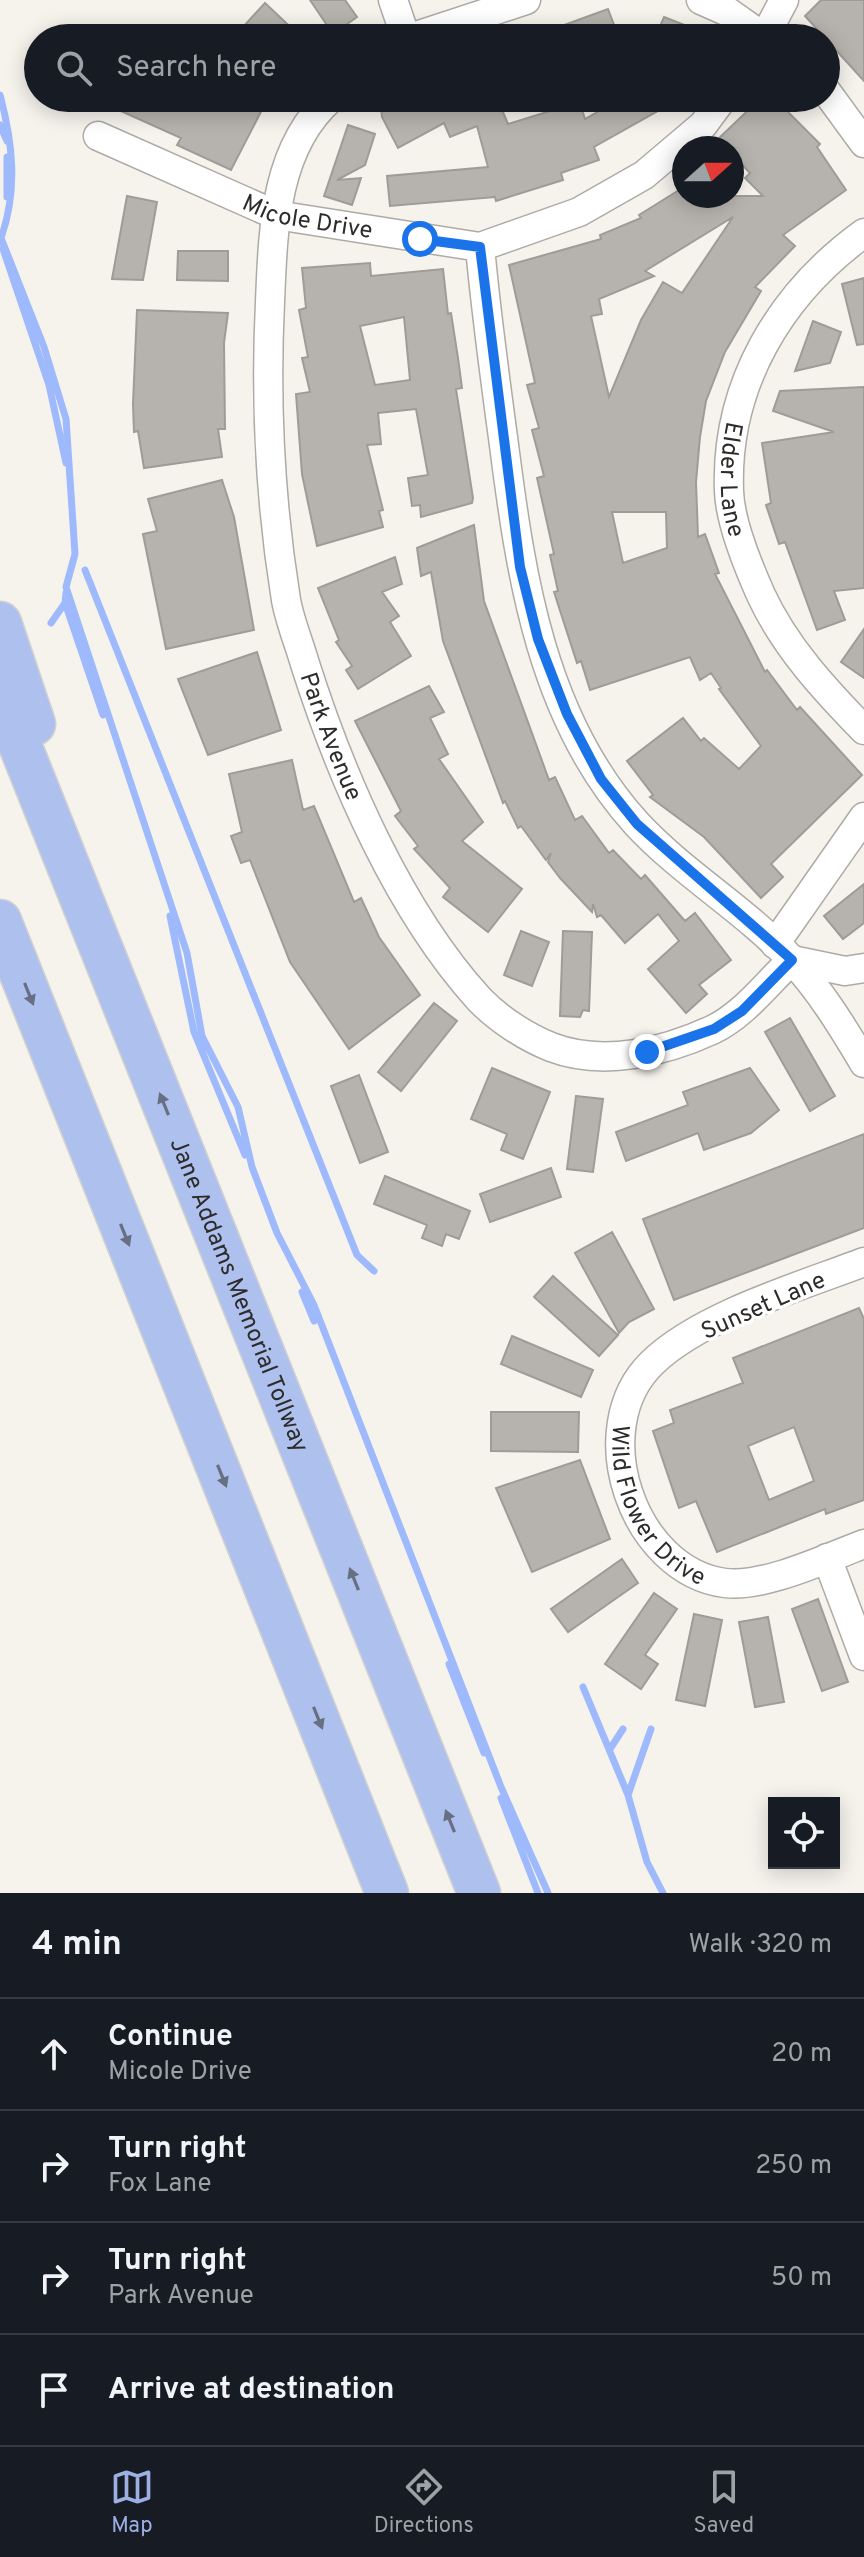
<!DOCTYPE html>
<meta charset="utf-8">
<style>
body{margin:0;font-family:Overpass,sans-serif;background:#242831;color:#f1f3f6}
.controls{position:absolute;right:24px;bottom:24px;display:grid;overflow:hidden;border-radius:0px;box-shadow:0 4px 20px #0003}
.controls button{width:72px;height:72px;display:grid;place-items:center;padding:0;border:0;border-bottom:2px solid #363941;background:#171b24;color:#f1f3f6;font:40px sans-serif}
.compass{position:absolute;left:672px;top:136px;width:72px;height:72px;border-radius:50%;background:#171b24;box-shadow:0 4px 20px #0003;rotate:69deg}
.stop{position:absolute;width:24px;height:24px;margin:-18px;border:6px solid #1a73e8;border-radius:50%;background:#fff}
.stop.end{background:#1a73e8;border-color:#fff;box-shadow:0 2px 8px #0008}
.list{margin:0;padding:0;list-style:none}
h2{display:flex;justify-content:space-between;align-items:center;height:104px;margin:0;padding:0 32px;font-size:34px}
h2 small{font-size:26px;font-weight:400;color:#9ea1a6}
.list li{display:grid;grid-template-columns:52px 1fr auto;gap:24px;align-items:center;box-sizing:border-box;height:112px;padding:0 32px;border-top:2px solid #363941}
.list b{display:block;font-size:30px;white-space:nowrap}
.list p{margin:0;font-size:26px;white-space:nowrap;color:#9ea1a6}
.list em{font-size:26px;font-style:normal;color:#9ea1a6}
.icon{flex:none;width:44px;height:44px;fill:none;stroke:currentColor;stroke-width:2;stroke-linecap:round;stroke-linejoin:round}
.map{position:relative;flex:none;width:864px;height:1893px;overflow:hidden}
.search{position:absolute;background:#171b24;box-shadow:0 4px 20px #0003;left:24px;right:24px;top:24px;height:88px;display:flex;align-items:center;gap:20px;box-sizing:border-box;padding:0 28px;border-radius:44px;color:#9ea1a6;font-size:30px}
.sheet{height:552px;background:#171b24}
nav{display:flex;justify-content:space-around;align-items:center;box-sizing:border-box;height:112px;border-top:2px solid #363941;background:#171b24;font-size:22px;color:#9ea1a6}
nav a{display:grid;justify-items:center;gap:4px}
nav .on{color:#9daee3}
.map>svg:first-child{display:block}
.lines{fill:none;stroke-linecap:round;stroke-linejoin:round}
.stream{stroke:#9ebafd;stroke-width:7}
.building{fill:#b6b3ae;stroke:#9f9c97;stroke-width:2;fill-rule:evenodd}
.minor-casing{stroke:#aeaba6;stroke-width:31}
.highway-casing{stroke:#d1d1d0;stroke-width:45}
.minor{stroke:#fff;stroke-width:28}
.highway{stroke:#aec1ee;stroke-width:42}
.oneway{fill:#676f82}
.route{stroke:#1a73e8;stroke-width:10}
.labels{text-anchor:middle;stroke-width:7;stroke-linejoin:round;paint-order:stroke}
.street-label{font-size:24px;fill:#2d2c2a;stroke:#fff}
</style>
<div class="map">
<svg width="864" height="1893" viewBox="0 0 864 1893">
<rect width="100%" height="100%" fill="#f6f3ed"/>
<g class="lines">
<path class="stream" d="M0,95C13,144 18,190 1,238L44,347L66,419L75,554L66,587L187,953L202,1036L238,1107L252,1167L277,1233L314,1305L501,1787L548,1893
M0,125L7,141
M7,197V157
M3,249L49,385L66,463
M85,570L357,1255L374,1271
M66,593L65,603L103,715
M51,623L65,603
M170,916L194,1032L245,1155
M302,1292L314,1321
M449,1664L484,1753
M583,1687L628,1795L647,1862L663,1893
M610,1749L623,1729
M628,1795L651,1729
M501,1798L538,1893"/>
</g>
<path class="building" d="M310,0H345L357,17L333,34Z
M821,0H864V81L805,16Z
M265,3L302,38H233Z
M608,9L619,38H534V36Z
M664,17L715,37V38H655Z
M92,98H268L231,170L177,145L181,138Z
M380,98H497L508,124L563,107L560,98H578L585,119L622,98H681L594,147L599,160L561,173L563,180L496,201L495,197L390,206L387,176L488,167L477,126L450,137L444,123L398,148L382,117Z
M761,98H779L791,110L788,112L820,144L817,147L846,190L783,235L795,246L755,287L761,291L725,352L706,401L700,437L696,482L698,537L705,534L719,573L715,574L765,672L767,670L797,710L800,707L862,775L771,864L783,877L761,898L704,837L650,797L653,795L627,761L683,718L701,741L704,738L739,769L761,746L719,689L721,688L711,673L700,680L690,657L590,690L581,661L577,663L554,592L558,591L550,555L554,554L537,478L544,476L532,430L539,428L527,385L535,383L509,265L601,239L600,235L641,218L639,215L684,187V196H763L745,178L750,173L732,154V148H727L718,139ZM733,217L682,293L663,282L641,320L609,397L591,316L602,314L599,299L654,276L645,271ZM612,512H666L667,548L623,563Z
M348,125L375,134L365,165L337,180L361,178L352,205L324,196Z
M127,196L157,202L143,280L112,279Z
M178,251H228V281L177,280Z
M370,263L371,276L443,269L448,314L451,313L458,358L462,388L456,389L473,498L472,503L421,517L420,505L412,506L408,478L428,475L416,409L378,413L381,444L367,445L383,510L379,511L383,527L317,546L302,474L296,394L310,392L302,358L308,357L299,310L306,308L302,268ZM404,317L410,380L375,385L360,326Z
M864,278V344L857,345L842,284Z
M137,310L228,313L224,343L225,429H218L222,457L144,468L138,431L134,432L133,404Z
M813,321L841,332L830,363L795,371Z
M864,387V588L834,591L845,620L817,630L785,542L779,544L766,505L771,503L762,443L834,432L773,411L780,391Z
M222,480L234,517L254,630L166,649L143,534L157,531L148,499Z
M474,525L484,601L549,780L555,777L575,820L582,816L609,853L613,850L641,879L645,875L685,921L695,913L731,960L699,985L707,994L686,1013L648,969L679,941L658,914L625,943L601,915L597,917L593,904L592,912L560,878L548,862L551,853L546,860L521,826L518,828L505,801L503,803L443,641L431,572L421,576L417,548Z
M395,557L402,584L382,592L399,616L390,622L411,656L358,689L346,670L352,666L336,642L339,640L318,588Z
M864,629V678L841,662Z
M257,652L281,730L208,755L178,679Z
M429,686L444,712L430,718L448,754L439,759L483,822L462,841L522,889L488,932L443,897L450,888L414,849L418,846L395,816L401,811L355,721Z
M292,760L303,810L314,806L354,902L361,898L379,937L420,995L349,1049L290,962L250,860L241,863L231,836L242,832L229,774Z
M864,884V923L843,939L824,916Z
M521,931L549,942L532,986L504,975Z
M563,931L592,932L589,1011L583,1010L580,1017L560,1016Z
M434,1003L457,1021L401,1091L378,1072Z
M790,1018L835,1096L810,1111L765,1032Z
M492,1068L550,1092L523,1159L501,1150L507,1134L471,1119Z
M750,1068L779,1110L751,1133L704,1150L698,1133L626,1161L616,1132L688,1105L683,1092Z
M359,1075L388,1152L360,1163L331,1086Z
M576,1096L603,1099L593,1172L567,1169Z
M864,1134V1228L674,1300L643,1219Z
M551,1168L561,1197L490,1222L480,1194Z
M385,1176L470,1211L459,1239L446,1234L442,1246L422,1238L427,1225L374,1204Z
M612,1232L654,1309L629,1322L619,1333L575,1253Z
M553,1276L618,1335L599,1356L534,1297Z
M859,1308L864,1319V1500L826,1514L825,1509L717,1552L696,1501L679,1508L653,1431L674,1423L670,1410L743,1383L733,1358ZM794,1427L814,1481L769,1500L748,1446Z
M512,1336L593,1370L581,1397L501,1364Z
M491,1412H579L578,1452L491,1451Z
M580,1460L610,1539L532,1572L496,1488Z
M622,1559L638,1583L568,1632L551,1609Z
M654,1593L677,1609L645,1655L658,1664L641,1689L605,1664Z
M818,1599L848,1682L822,1691L792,1609Z
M694,1614L722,1620L705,1706L676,1700Z
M768,1617L784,1702L755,1707L739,1622Z"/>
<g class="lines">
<g class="minor-casing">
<g id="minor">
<path d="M393,0L406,38"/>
<path d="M701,0L728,12L765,38"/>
<path d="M410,38L526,0"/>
<path d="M764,38L784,0"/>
<path d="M826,91L864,143"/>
<path id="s1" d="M331,98C274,148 273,232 270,302C265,403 270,501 286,600C290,622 299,643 305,664C341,777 399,911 479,999C498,1019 526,1037 551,1047C603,1067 664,1052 712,1030C744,1015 767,983 792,960L845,971L864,968"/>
<path id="s2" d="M98,136L276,215L480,247L579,212L644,175L703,125L723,98"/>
<path id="s3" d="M864,233C780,294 725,385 729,491C730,523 748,566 761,595C785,647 825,690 864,730"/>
<path d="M480,247C486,313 495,379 504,445C521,578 542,719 636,823C682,873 744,909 791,959C820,990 842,1026 864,1063"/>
<path d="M775,944L864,817"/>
<path id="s4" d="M864,1262C801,1286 700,1316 652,1363C584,1429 633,1571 725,1583C764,1588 827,1558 864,1544"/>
<path d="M827,1558L864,1656"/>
</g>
</g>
<g class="highway-casing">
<g id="highway">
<path d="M0,623L34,724"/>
<path id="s5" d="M0,695L479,1893"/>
<path d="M0,921L387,1893"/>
</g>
</g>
<use href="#minor" class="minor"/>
<use href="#highway" class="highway"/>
</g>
<defs><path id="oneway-solid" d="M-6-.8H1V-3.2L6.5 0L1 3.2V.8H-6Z" transform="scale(2)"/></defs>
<g class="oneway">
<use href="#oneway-solid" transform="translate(29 994) rotate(68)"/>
<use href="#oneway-solid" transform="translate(164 1104) rotate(-112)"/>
<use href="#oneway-solid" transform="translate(125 1235) rotate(68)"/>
<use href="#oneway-solid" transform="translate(222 1476) rotate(68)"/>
<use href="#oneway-solid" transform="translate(354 1579) rotate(-112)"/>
<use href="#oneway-solid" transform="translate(318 1718) rotate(68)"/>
<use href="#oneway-solid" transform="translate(450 1821) rotate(-112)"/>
</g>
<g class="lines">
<path class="route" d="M420,239L480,247L520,567L538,639L567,714L601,779L637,824L792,960L742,1011L714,1029L647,1052"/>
</g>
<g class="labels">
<g class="street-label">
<text dy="8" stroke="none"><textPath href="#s2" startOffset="226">Micole Drive</textPath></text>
<text dy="8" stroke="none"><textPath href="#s3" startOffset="292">Elder Lane</textPath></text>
<text dy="8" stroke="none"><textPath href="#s1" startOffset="662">Park Avenue</textPath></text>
<text dy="8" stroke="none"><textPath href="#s5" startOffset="646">Jane Addams Memorial Tollway</textPath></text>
<text transform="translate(763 1305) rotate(-24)" y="8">Sunset Lane</text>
<text dy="8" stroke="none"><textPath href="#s4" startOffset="400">Wild Flower Drive</textPath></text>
</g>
</g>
</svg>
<div class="controls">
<button><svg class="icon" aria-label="locate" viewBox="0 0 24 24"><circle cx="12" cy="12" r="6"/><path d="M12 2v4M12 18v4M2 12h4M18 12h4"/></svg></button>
</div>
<svg class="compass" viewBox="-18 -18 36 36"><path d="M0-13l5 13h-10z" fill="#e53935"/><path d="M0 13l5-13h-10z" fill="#9ea1a6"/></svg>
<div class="stop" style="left:420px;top:239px"></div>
<div class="stop end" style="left:647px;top:1052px"></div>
<div class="search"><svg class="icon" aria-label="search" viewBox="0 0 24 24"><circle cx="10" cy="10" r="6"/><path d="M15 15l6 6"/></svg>Search here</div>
</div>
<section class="sheet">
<h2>4 min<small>Walk · 320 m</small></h2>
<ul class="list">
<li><svg class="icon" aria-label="ahead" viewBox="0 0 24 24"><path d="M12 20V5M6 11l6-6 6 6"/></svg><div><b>Continue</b><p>Micole Drive</p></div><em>20 m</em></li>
<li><svg class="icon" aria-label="right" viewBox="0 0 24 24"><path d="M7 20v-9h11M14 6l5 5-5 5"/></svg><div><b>Turn right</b><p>Fox Lane</p></div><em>250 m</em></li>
<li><svg class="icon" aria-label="right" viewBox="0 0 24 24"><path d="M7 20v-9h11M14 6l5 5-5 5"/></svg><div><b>Turn right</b><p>Park Avenue</p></div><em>50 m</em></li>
<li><svg class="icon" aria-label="arrive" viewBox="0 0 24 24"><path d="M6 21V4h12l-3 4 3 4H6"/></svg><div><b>Arrive at destination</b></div></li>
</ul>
</section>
<nav>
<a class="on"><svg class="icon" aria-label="map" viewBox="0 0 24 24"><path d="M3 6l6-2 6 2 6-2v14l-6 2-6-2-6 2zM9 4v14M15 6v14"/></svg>Map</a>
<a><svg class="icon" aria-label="directions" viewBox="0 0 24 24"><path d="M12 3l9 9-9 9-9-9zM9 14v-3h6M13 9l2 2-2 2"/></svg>Directions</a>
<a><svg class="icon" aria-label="saved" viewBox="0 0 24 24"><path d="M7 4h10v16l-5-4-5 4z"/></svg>Saved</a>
</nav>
